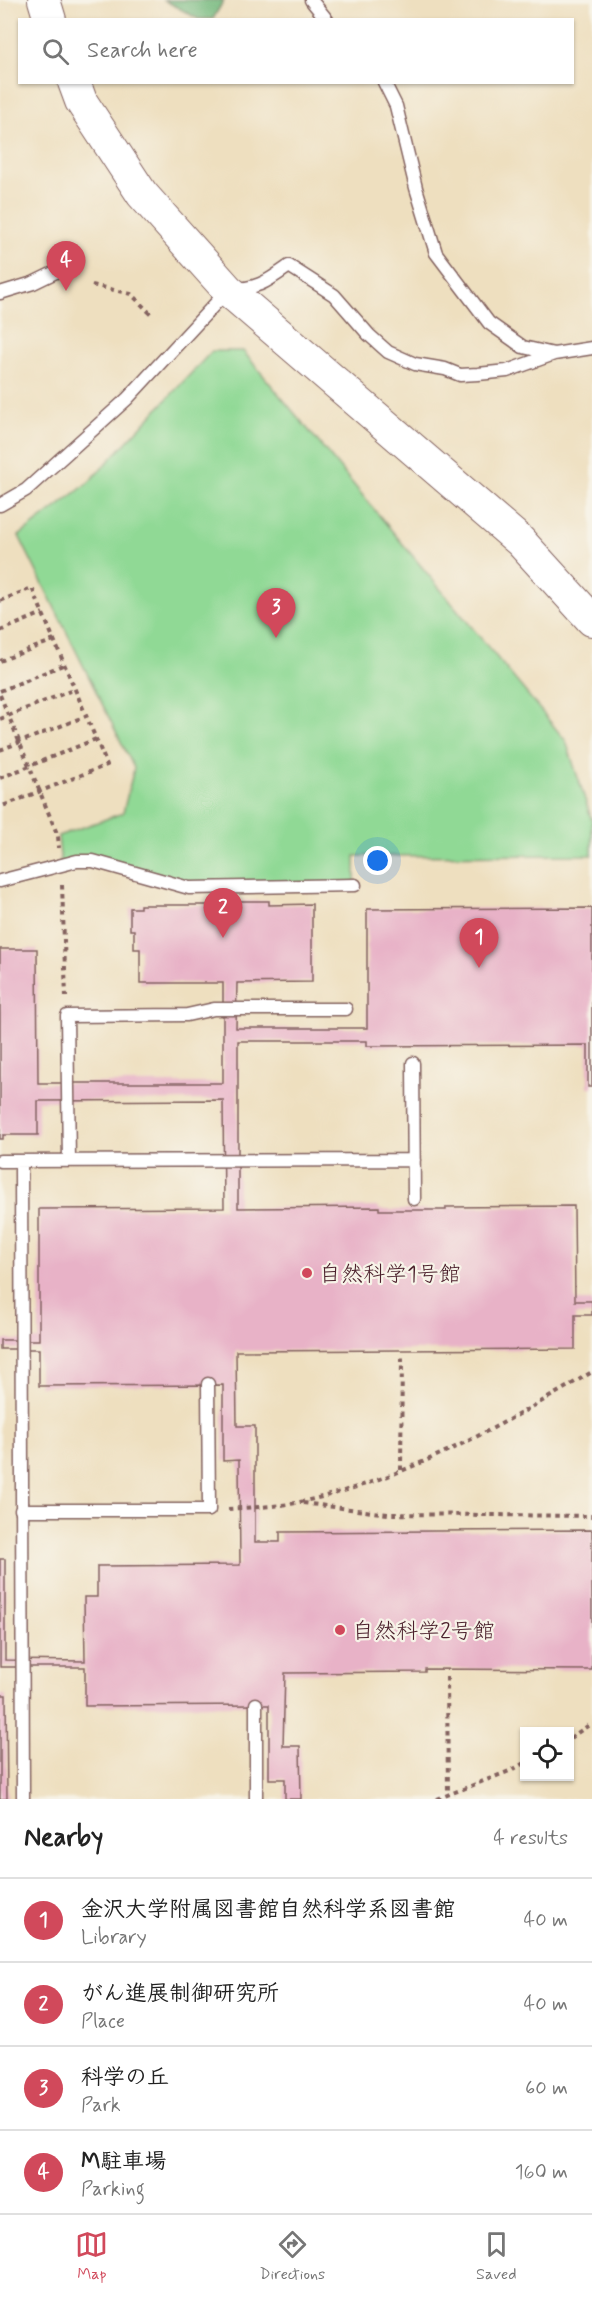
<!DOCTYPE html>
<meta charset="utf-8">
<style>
body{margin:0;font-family:Mynerve,"Klee One",sans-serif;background:#f6f6f6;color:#222}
.controls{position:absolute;right:18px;bottom:18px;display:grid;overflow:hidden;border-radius:0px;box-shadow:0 2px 4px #0004}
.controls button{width:54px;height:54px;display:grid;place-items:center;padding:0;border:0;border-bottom:2px solid #e0e0e0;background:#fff;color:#222;font:30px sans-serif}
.you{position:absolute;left:378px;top:861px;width:21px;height:21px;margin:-15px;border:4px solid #fff;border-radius:50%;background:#1a73e8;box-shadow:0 0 0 9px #1a73e833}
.badge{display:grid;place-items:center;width:39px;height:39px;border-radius:50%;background:#d1495b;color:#fff;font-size:20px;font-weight:700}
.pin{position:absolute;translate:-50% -50px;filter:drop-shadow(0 2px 3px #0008)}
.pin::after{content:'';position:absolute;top:32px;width:21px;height:18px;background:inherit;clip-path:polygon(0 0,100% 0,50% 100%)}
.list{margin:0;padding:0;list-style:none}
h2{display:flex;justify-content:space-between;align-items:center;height:78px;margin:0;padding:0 24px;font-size:26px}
h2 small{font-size:20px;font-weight:400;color:#767676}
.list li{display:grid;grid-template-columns:39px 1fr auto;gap:18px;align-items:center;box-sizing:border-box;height:84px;padding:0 24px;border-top:2px solid #e0e0e0}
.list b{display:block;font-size:22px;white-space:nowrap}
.list p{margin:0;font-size:20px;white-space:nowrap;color:#767676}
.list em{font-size:20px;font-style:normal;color:#767676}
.icon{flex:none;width:33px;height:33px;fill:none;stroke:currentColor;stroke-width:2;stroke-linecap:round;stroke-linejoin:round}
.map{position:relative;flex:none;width:592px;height:1799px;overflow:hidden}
.search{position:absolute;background:#fff;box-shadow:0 2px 4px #0004;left:18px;right:18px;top:18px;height:66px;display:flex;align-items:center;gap:15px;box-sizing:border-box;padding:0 21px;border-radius:0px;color:#767676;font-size:22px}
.sheet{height:414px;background:#fff}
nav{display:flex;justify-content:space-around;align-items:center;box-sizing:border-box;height:84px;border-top:2px solid #e0e0e0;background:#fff;font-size:16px;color:#767676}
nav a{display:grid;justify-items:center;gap:3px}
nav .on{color:#d1495b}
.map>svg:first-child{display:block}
.green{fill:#90d995;stroke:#6d7c60;stroke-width:1.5}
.forest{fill:#74b97e;stroke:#5f6c54;stroke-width:1.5}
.building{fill:#e8b2c7}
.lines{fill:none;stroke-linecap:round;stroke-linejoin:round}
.service-casing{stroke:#83625f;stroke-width:15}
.tertiary-casing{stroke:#83625f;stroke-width:34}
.path{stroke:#83625f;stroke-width:4;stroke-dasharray:4.5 4.5;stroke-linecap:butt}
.service{stroke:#fff;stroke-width:12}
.tertiary{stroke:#fff;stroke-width:32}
.poi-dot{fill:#d1495b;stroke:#f7f3e8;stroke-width:2}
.labels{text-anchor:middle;stroke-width:4.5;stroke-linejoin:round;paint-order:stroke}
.poi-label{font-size:22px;fill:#4a1f2b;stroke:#f7f3e8;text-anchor:start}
</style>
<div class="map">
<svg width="592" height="1799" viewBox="0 0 592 1799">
<rect width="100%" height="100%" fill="#f7f3e8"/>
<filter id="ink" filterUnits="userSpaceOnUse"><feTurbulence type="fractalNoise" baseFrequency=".0167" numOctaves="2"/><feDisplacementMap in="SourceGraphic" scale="12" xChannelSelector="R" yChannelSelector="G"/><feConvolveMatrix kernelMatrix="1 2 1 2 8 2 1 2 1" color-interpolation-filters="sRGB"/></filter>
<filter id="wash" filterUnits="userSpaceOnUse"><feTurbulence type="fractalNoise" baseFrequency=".008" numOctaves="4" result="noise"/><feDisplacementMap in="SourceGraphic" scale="24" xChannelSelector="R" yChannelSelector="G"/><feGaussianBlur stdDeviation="1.35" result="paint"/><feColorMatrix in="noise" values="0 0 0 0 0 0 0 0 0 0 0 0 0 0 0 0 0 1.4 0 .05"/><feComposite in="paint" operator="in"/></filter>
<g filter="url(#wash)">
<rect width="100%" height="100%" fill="#eedfbf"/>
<path class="green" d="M212,351H243L566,741L592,821V855L355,856V885L189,888L110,865H61L58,836L123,813L134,768L19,536L88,483Z"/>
<path class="forest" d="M164,0H224L213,19H198Z"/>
<g id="blocks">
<path class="building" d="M235,901H269V905L312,904V982L237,983L236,1028H367V909L592,908V1087H588V1045L367,1046V1041H238V1208L379,1207V1210H446V1207L574,1206L575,1301H592V1315H575V1349L236,1351L237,1426H255V1542H280V1532L592,1530V1670L425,1669V1672L285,1673L283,1746H300L301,1799H285V1779H269V1705L85,1706V1667H0V1559H5V1660L85,1661L84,1597H97V1566L240,1565L239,1460L223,1461V1385L39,1386V1349H0V1340H39V1209L224,1208L223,1100L38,1101V1135H3V1139H0V949H37L38,1083H223V983H140V949H134V930H130V908H140V905H235Z
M0,1695H6L7,1799H0Z"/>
</g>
</g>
<g filter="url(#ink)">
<use href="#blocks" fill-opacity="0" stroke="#83625f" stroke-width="1.5"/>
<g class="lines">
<g class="service-casing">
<path id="service" d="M311,0L327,20
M384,82L396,106L416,188L436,253L489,323L523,347L554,354
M0,293L33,283L76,262
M0,505L26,490L127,399L228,290C259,288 265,283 289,266L334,295L369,335L388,352L415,364L445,369L460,375L478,374L507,371L554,354L592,348
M0,881L77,861H93L189,888L355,885
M413,1063L414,1199
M0,1161L414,1160
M21,1161L23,1799
M69,1161L67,1016L187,1015L214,1009H346
M21,1510H209L208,1384
M256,1704V1799"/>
</g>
<g class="tertiary-casing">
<path id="tertiary" d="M44,0L50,20
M74,82L81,101L142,194L228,290L520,541L592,620"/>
</g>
<path class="path" d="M92,285L131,294L153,316
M0,601L32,588L107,765L0,807
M0,631L43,613
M0,661L54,640
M0,691L65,664
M0,695L58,836L59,848
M0,719L75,689
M0,750L86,716
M0,778L96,739
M62,885L66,997
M401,1470L402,1356
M303,1503L388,1514L592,1516
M228,1509C251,1507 277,1507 300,1502C405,1480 501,1426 592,1372
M447,1677L448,1795
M570,1738L592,1723
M437,1799L512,1770L524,1763"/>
<use href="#service" class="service"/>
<use href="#tertiary" class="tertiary"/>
</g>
</g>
<g class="poi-dot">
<circle cx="307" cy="1273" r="6"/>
<circle cx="340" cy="1630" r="6"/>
</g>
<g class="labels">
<g class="poi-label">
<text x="319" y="1281">自然科学1号館</text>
<text x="352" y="1638">自然科学2号館</text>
</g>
</g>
</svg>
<div class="controls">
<button><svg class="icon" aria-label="locate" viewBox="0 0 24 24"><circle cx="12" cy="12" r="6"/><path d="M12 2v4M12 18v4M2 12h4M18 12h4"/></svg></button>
</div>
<div class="you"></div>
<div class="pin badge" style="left:479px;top:968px">1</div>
<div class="pin badge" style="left:223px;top:938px">2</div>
<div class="pin badge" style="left:276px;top:638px">3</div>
<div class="pin badge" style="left:66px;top:291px">4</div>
<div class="search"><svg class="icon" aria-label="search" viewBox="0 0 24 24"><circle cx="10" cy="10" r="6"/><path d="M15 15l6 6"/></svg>Search here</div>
</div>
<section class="sheet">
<h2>Nearby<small>4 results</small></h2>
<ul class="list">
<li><span class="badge">1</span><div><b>金沢大学附属図書館自然科学系図書館</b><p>Library</p></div><em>40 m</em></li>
<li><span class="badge">2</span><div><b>がん進展制御研究所</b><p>Place</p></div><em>40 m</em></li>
<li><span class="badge">3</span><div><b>科学の丘</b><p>Park</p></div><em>60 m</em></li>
<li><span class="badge">4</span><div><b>M駐車場</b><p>Parking</p></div><em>160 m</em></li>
</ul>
</section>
<nav>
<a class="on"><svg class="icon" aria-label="map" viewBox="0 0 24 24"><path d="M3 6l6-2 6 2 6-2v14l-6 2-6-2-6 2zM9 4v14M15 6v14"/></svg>Map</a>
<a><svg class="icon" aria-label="directions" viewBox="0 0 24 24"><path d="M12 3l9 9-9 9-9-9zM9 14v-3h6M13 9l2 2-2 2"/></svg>Directions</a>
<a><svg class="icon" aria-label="saved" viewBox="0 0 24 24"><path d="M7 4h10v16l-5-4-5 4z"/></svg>Saved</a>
</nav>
